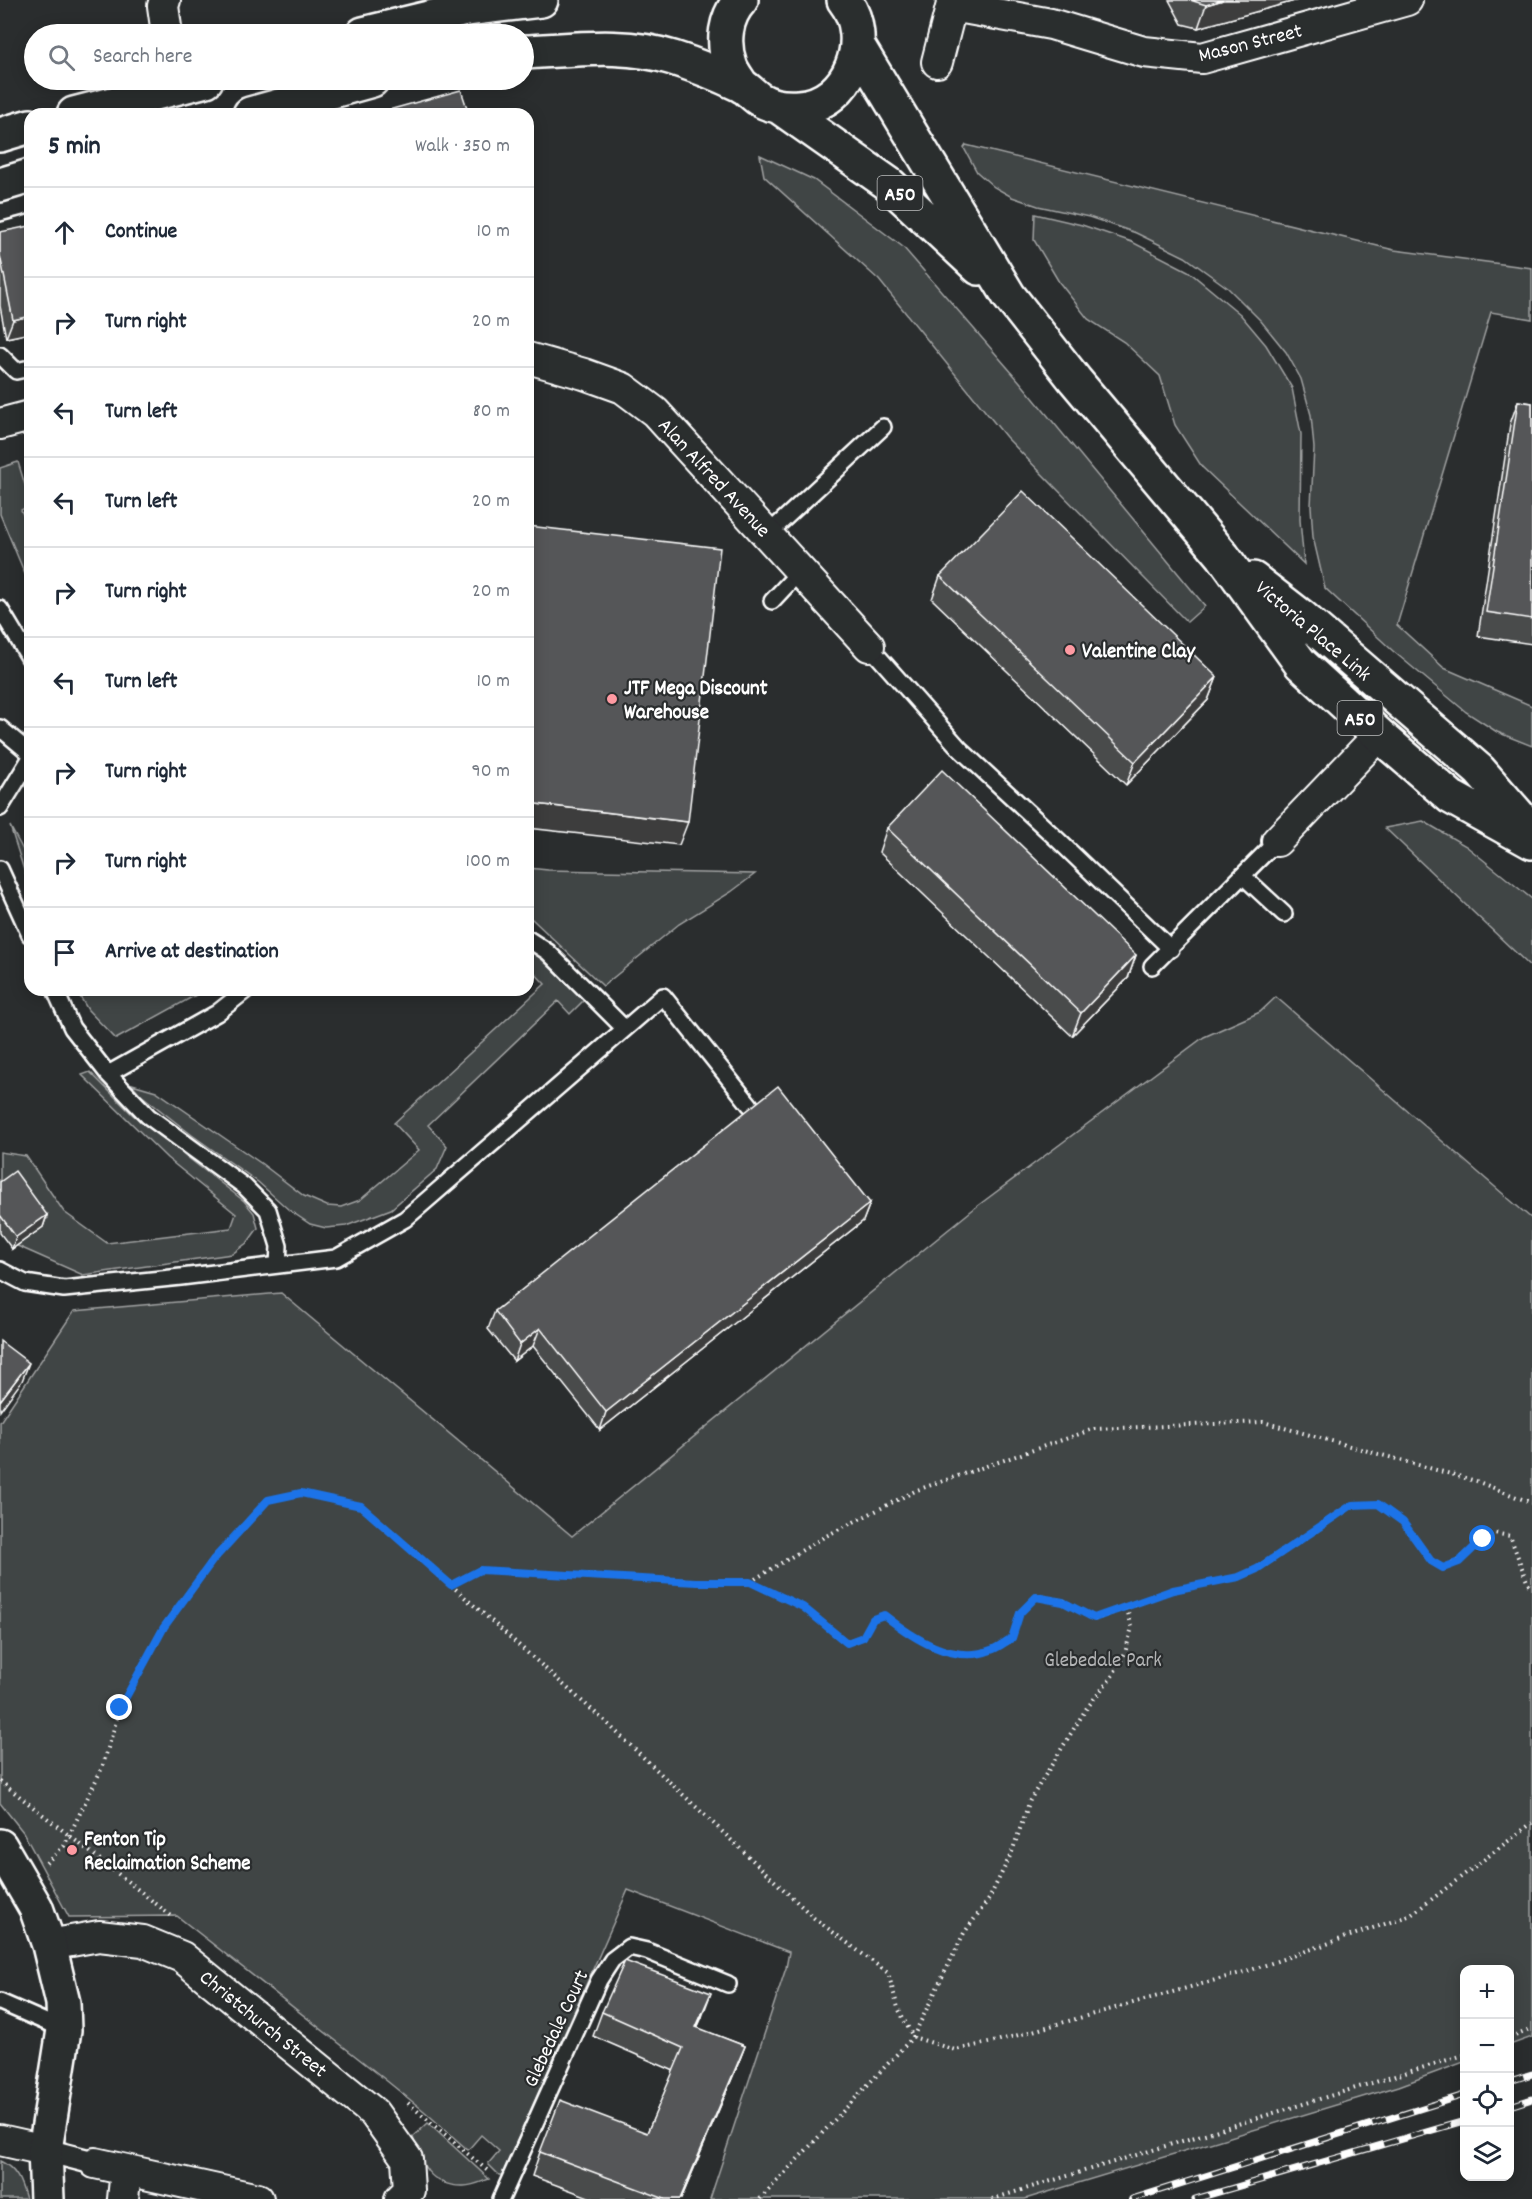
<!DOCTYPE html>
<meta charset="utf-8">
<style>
body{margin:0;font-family:Dekko,sans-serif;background:#f2f2f3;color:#1f2937}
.controls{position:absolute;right:18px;bottom:18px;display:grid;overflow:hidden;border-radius:12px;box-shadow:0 3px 15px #0003}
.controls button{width:54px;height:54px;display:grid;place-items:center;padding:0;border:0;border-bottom:2px solid #e0e1e3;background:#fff;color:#1f2937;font:30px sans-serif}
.stop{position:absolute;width:18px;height:18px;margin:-14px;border:4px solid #1a73e8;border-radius:50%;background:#fff}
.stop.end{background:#1a73e8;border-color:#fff;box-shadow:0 2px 6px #0008}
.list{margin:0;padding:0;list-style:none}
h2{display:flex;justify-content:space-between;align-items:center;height:78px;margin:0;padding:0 24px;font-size:26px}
h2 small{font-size:20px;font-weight:400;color:#747a83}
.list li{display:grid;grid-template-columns:39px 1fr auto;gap:18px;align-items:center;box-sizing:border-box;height:90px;padding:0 24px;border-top:2px solid #e0e1e3}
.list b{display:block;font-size:22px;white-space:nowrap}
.list em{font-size:20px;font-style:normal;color:#747a83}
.icon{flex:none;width:33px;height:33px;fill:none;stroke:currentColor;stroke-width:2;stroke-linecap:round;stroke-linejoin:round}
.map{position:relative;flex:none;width:1532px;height:2199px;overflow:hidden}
.search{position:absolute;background:#fff;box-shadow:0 3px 15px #0003;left:24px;top:24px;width:510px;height:66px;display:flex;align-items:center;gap:15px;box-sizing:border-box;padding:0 21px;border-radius:33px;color:#747a83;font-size:22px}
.panel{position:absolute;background:#fff;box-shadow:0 3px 15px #0003;left:24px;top:108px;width:510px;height:888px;border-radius:18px}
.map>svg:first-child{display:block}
.green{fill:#414445;stroke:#a0a2a2;stroke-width:1.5}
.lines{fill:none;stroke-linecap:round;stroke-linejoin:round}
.service-casing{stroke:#fff;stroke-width:20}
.pedestrian-casing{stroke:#fff;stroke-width:27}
.minor-casing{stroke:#fff;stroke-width:34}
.tertiary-casing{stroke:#fff;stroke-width:38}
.primary-casing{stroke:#fff;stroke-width:38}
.path{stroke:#fff;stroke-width:4;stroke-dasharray:1.5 4.5;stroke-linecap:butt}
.service{stroke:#2a2d2e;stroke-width:15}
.pedestrian{stroke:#2a2d2e;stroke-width:22}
.minor{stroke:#2a2d2e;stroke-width:30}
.tertiary{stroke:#2a2d2e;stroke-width:33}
.primary{stroke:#2a2d2e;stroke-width:33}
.rail-casing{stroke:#fff;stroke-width:7}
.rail{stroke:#2a2d2e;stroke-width:4.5;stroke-dasharray:14;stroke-linecap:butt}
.wall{fill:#494b4c;stroke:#fff;stroke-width:1.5}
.shaded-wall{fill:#3c3d3e;stroke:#fff;stroke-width:1.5}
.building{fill:#555758;stroke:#fff;stroke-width:1.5}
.route{stroke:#1a73e8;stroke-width:8}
.poi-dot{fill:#ff9aa2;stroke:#2a2d2e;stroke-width:2}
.labels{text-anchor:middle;stroke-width:4.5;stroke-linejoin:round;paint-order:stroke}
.shield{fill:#2a2d2e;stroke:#bfc0c0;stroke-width:1.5}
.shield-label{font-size:20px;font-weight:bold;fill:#fff}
.street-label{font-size:21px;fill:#fff;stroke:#2a2d2e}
.poi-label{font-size:21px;font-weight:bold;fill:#fff;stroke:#2a2d2e;text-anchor:start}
.park-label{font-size:21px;fill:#b3b4b5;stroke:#2a2d2e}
</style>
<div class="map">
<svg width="1532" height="2199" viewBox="0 0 1532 2199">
<rect width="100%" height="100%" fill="#2a2d2e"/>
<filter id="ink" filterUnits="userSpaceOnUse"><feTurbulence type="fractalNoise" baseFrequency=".0167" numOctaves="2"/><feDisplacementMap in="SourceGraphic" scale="12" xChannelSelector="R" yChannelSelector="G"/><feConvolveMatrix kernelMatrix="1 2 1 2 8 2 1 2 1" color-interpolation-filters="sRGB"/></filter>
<g filter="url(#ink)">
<path class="green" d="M966,145L1394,250L1532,268V319L1491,312L1397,625L1444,668L1532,706V746L1497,732L1466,712L1393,651L1325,588L1313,537L1311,506L1314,448L1311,415L1301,379L1286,352L1261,321L1228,288L1185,257L1136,233L1089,217L1038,206L1012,197L994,187L977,172L964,148Z
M760,155L814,180L903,247L1020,382L1205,606L1187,622L1006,437L879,280L764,176Z
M1035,214L1082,225L1132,242L1188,271L1240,314L1266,345L1292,388L1301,434L1300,520L1304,564L1202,467L1175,425L1160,376L1124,342L1088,319L1059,282L1034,240Z
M18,462L30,501V505L21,510L30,531V586L0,514V468Z
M1423,821L1466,846L1532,899V968L1385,828Z
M10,826L30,863V889Z
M528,868L548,870L755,874L731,892L679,924L603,986L532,919H528Z
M528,951L538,956L584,1000L570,1014L558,1001L428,1125L447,1146L437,1169L391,1209L346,1226L326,1228L310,1224L289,1210L258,1182L192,1135L141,1095L132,1084L156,1091L262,1164L304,1196L327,1206L341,1207L360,1200L419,1150L394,1123L545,984L528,966Z
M76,990H205L116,1039L88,1010Z
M1276,997L1532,1219V2037L1510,2045V1970H1464V2062L1399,2086L1025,2199H710L786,1968L789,1952L628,1890L502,2175H499L488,2164L499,2151L481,2135L468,2150L424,2111L377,2073L177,1916L69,1917L23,1832L0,1803V1422L74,1311L281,1293L572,1536L976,1207L1204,1037L1260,1012Z
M90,1072L133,1115L244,1201L254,1213L258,1228L248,1242L232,1254L83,1275L13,1244L48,1218L15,1173L0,1185V1152L26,1156L64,1212L107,1243L231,1228L236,1214L167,1158L82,1075Z
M428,2123L489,2179C481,2182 470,2187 462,2186C430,2186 420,2164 413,2137Z
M0,2161C17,2169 21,2182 26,2199H0Z"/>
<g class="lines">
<g class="service-casing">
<path id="service" d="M0,231L30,223
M0,355L16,371L30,368
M768,534L883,427
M772,601L800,571
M0,609L30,659
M869,646L960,749L1058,840L1171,949
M0,728L30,753
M0,808L30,759
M0,869L30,935
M1243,876L1284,914
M528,939L548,952L625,1029
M1152,966L1277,841
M55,990L72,1028L108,1074L148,1116L244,1186L268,1210L279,1246L278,1265
M108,1074L217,1013L246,990
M0,1270L25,1283L64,1289L181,1277L336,1258L405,1219L663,996L750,1105
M0,2002L64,2030
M501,2199L599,1980L612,1960L629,1947L647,1951L728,1984"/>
</g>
<g class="pedestrian-casing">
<path id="pedestrian" d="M45,2150L95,2163"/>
</g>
<g class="minor-casing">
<path id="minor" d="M165,0L163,6L167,34
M952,6L1051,24L1144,52L1202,58L1407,0
M937,62L953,0
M528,358L584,374L623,388L655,412L869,646
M0,424L30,416
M1277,841L1379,735
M49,1945L99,1936L143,1941L182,1957L374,2113L407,2159L409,2190L400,2199
M0,2140L45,2150
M95,2163L258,2199
M123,2199L126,2170"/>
</g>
<g class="tertiary-casing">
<path id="tertiary" d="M0,1846L36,1908L49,1945L63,2003L64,2030L45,2150L47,2199"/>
</g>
<g class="primary-casing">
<path id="primary" d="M741,0C725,17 722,43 730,65C732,72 738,79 742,86
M363,34L466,9L541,0
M858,46L1009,296L1075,380L1223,556L1301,664L1379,735L1451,797L1532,842
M524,52C573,50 625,42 673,58C695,65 720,75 741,85C748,89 753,95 759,99C770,106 786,108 799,107C850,104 874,38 844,0
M778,106L889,184L979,268
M74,114L206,80
M250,114L372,80
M0,135L30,126
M0,185L30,176
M1253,579L1302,617L1479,770L1532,831"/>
</g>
<path class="path" d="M750,1582L824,1537L917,1490L1094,1429L1263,1422L1476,1481L1532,1503
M451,1585L609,1725L814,1918L888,1973L898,2008L913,2037L964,1933L989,1899L1012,1852L1030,1800L1086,1709L1113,1675L1125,1653L1132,1627L1126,1606
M0,1781L174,1918
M46,1863L64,1846L102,1768L120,1708L164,1627L213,1560L268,1500L301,1493L361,1506L451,1585L480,1570L696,1582H750L803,1607L847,1643L863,1637L873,1619L884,1615C913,1638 953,1665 991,1650C998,1648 1005,1642 1012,1638L1020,1613L1036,1597L1063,1601L1094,1619L1173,1590L1239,1577L1258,1569L1352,1505L1378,1504L1403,1522L1431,1561L1443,1568C1467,1559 1473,1545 1494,1533L1510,1536L1528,1584L1532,1588
M1510,2038L1532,2029
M408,2103L489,2172
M760,2199L913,2037L955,2050L993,2042L1248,1971L1411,1915L1532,1823
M992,2199L1464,2055"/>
<use href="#service" class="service"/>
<use href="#pedestrian" class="pedestrian"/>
<use href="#minor" class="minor"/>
<use href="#tertiary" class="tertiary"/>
<use href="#primary" class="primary"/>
<g class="rail-casing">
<path id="rail" d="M1510,2081L1532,2074
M1510,2106L1532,2099
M1132,2199L1464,2095
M1195,2199L1464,2121"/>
</g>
<use href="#rail" class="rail"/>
</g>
<path class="wall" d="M1169,0H1298L1198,28L1182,24Z
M0,232L30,333L6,338L0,306Z
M1518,401L1532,403V644L1478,636L1510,424Z
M940,576L1217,677L1208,700L1126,785L932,599Z
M887,828L1136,955L1128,978L1072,1036L879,852Z
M0,1182L47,1215L43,1227L12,1249L0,1233Z
M870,1203L863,1221L600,1430L533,1346L514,1361L488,1329L495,1311Z
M602,2012L702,2017L697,2028L745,2046L736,2069L681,2199H594L532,2176L540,2152L647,2133L674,2071L593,2036Z"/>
<path class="shaded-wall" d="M1223,0H1298L1198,28L1206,5Z
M30,316V333L6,338L13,320Z
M1217,677L1208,700L1126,785L1135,762Z
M528,803L688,822L679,845L528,828Z
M1136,955L1128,978L1072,1036L1081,1013Z
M870,1203L863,1221L600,1430L606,1412Z
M47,1215L43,1227L12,1249L16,1237Z
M540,1328L533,1346L514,1361L520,1344Z
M29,1363L22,1381L0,1411V1401Z
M711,1993L702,2017L687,2050L696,2027Z
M745,2046L736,2069L681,2199H680Z"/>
<path class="building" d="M1190,0H1223L1206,5Z
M461,90L469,114H386L385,111Z
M30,226V316L13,320L0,255V232Z
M1518,401L1532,403V619L1486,612Z
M1023,491L1217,677L1135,762L940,576Z
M528,526L720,548L688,822L528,803Z
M942,770L1136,955L1081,1013L887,828Z
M778,1086L870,1203L606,1412L540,1328L520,1344L495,1311Z
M15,1171L47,1215L16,1237L0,1215V1182Z
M0,1341L29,1363L0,1401Z
M625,1961L711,1993L696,2027L745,2046L680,2199H665L540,2152L560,2100L647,2133L683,2048L602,2012Z"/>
</g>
<g class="lines" filter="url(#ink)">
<path class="route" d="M120,1708L164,1627L213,1560L268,1500L301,1493L361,1506L451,1585L480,1570L696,1582H750L803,1607L847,1643L863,1637L873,1619L884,1615C913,1638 953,1665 991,1650C998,1648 1005,1642 1012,1638L1020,1613L1036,1597L1063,1602L1094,1618L1173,1590L1239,1577L1257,1569L1352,1505L1378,1504L1403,1522L1431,1561L1443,1568L1459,1562L1483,1539"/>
</g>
<g class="poi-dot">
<circle cx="1070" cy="650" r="6"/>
<circle cx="612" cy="699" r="6"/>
<circle cx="72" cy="1850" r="6"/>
</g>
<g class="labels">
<g class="shield">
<rect x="877.5" y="176" width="45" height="34" rx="4.5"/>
<rect x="1337.5" y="701" width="45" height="34" rx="4.5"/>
</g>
<g class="shield-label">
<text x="900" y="200">A50</text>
<text x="1360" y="725">A50</text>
</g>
<g class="street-label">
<text transform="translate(1250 42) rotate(-14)" y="7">Mason Street</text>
<text transform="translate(715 477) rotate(47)" y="7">Alan Alfred Avenue</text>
<text transform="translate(1314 630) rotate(40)" y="7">Victoria Place Link</text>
<text transform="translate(264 2023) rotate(39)" y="7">Christchurch Street</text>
<text transform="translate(555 2028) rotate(-65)" y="7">Glebedale Court</text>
</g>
<g class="poi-label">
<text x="1082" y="657">Valentine Clay</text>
<text x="624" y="694">JTF Mega Discount<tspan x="624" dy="24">Warehouse</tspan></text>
<text x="84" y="1845">Fenton Tip<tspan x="84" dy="24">Reclaimation Scheme</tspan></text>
</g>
<g class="park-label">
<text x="1103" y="1666">Glebedale Park</text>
</g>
</g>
</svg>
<div class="controls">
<button>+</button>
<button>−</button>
<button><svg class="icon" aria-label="locate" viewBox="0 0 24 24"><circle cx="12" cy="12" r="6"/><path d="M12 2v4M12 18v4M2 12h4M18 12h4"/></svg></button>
<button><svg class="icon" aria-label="layers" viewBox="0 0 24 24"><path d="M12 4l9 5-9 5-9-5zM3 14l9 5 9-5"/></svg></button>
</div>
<div class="stop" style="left:1483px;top:1539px"></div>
<div class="stop end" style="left:120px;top:1708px"></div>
<div class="search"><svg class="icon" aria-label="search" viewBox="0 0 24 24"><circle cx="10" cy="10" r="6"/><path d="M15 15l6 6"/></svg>Search here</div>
<section class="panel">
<h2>5 min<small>Walk · 350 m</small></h2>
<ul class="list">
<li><svg class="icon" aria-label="ahead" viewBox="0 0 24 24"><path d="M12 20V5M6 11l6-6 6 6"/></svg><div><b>Continue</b></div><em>10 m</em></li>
<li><svg class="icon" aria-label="right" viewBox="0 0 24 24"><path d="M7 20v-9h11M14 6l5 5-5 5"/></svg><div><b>Turn right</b></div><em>20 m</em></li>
<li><svg class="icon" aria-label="left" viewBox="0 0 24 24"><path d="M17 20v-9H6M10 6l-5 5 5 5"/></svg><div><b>Turn left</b></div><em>80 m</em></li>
<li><svg class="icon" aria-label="left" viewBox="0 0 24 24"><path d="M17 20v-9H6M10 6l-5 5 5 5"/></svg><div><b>Turn left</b></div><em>20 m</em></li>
<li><svg class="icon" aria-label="right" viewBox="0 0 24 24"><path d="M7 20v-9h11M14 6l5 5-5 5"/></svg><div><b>Turn right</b></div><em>20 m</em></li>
<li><svg class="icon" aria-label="left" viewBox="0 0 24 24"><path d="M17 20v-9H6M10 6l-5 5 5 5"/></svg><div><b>Turn left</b></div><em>10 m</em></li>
<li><svg class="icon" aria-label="right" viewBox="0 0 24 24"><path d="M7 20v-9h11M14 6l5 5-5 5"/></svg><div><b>Turn right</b></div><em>90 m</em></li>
<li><svg class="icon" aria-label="right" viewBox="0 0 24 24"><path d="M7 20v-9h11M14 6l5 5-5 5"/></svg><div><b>Turn right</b></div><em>100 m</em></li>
<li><svg class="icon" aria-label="arrive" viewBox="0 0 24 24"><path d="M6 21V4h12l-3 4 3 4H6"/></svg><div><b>Arrive at destination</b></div></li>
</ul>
</section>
</div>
